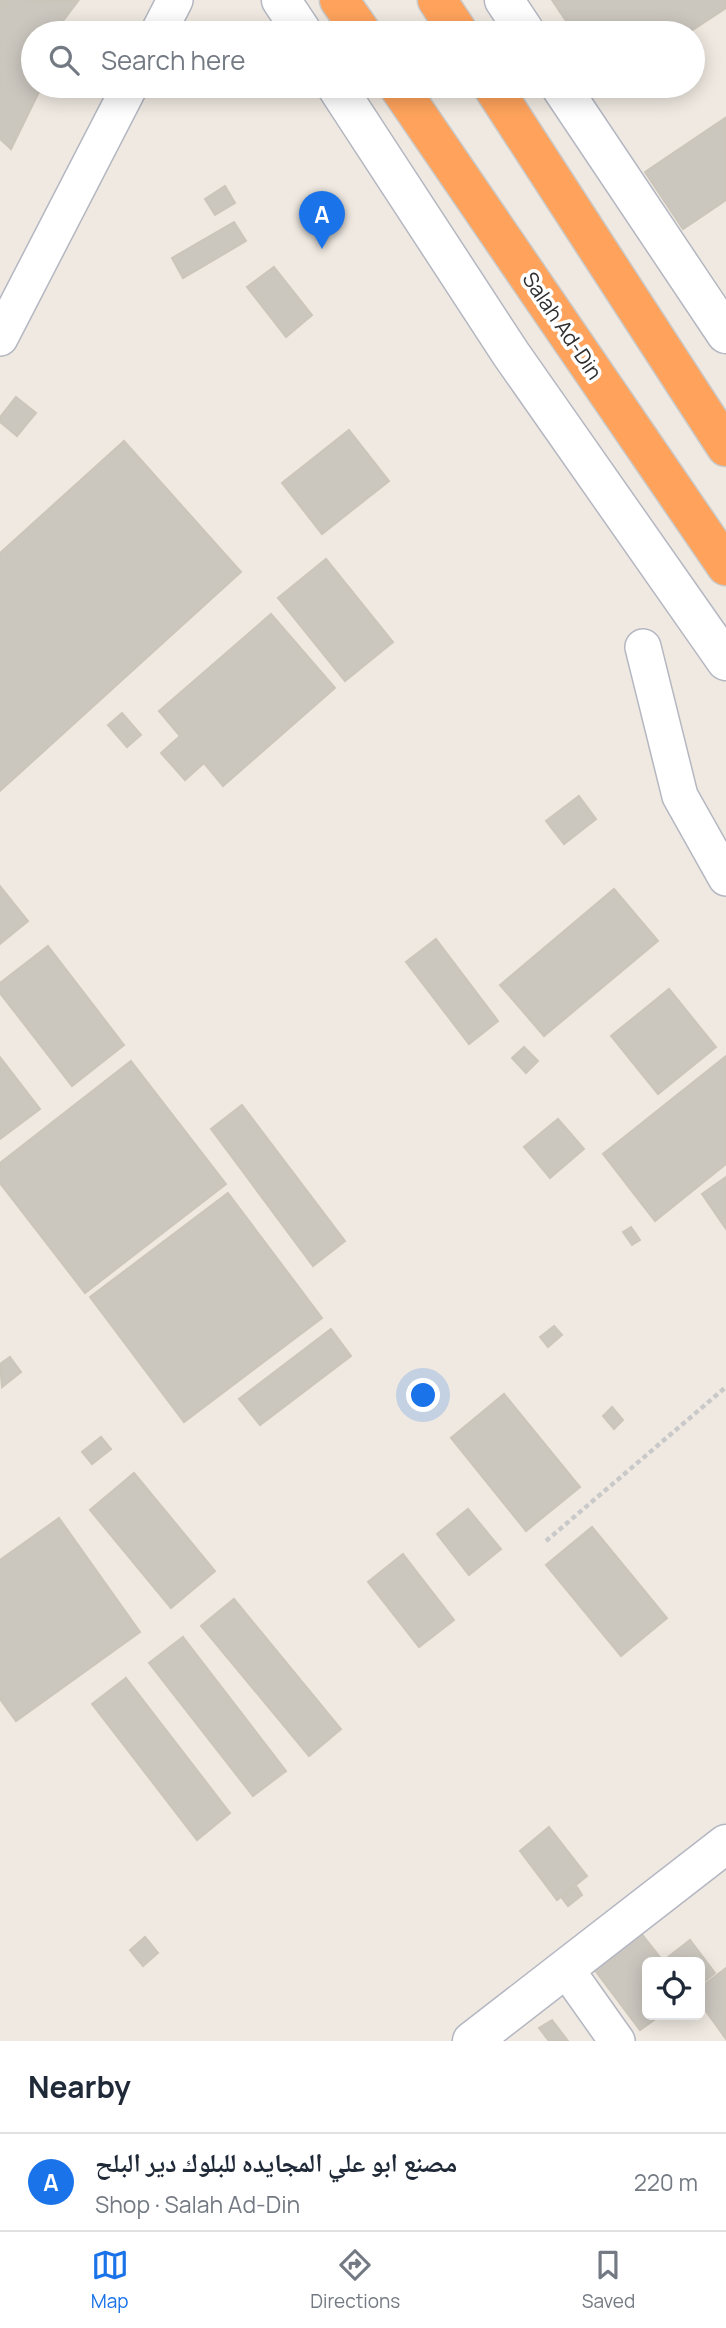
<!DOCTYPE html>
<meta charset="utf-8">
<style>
body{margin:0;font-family:Manrope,"Noto Naskh Arabic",sans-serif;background:#f2f2f3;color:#1f2937}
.controls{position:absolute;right:21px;bottom:21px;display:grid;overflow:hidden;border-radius:10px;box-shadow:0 4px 18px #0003}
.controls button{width:63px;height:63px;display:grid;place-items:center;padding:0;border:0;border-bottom:2px solid #e0e1e3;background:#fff;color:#1f2937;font:35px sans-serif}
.you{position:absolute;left:424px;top:1396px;width:24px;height:24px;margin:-18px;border:5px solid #fff;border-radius:50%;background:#1a73e8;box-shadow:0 0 0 10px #1a73e833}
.badge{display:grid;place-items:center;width:46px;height:46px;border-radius:50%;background:#1a73e8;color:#fff;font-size:23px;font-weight:700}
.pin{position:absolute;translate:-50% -58px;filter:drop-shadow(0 2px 4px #0008)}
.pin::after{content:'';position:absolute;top:37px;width:24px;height:21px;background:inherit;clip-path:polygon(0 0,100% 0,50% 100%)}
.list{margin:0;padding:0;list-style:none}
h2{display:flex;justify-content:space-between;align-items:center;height:91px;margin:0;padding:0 28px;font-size:30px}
h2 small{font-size:23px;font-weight:400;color:#747a83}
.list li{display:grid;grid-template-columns:46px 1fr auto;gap:21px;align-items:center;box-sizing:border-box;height:98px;padding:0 28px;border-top:2px solid #e0e1e3}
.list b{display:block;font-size:26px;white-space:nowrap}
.list p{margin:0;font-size:23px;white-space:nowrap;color:#747a83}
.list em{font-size:23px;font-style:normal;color:#747a83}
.icon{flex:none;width:38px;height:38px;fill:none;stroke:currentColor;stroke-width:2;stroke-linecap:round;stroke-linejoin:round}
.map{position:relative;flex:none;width:726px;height:2041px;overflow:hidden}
.search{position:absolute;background:#fff;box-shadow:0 4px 18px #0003;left:21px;right:21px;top:21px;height:77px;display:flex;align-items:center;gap:18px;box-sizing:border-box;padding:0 24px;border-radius:38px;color:#747a83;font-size:26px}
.sheet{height:189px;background:#fff}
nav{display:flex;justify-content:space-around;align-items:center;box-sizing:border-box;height:98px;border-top:2px solid #e0e1e3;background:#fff;font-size:19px;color:#747a83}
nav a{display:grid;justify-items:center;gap:4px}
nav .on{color:#1a73e8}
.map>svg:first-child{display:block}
.building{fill:#cbc7bf;stroke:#cbc5ba;stroke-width:2}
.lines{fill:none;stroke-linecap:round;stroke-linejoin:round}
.street-casing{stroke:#b4b7c1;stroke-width:38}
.secondary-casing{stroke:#b4b7c1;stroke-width:41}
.highway-casing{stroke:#c9c9c9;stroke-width:41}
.path{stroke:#c9c9c9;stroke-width:4.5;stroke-dasharray:5 3.5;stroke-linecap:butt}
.street{stroke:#fff;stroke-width:35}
.secondary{stroke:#fff;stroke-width:38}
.highway{stroke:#ffa35c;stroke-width:38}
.labels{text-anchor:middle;stroke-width:7;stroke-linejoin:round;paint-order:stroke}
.street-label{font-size:21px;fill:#2e2e2e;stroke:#fff}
</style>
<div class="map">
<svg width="726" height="2041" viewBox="0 0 726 2041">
<rect width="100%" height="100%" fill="#efe9e1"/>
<path class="building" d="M0,0L78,1L54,33H33V68L25,76L39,92L11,149L0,139Z
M552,0H726V8L688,33H574Z
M725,118L726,200L683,229L645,172Z
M225,186L235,203L215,215L205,199Z
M234,222L246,241L183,278L172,258Z
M274,267L312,315L286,337L247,287Z
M16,397L36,413L17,436L0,422V417Z
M349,430L389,481L322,534L282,483Z
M124,441L241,572L0,791V553Z
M326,559L393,642L345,681L278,598Z
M271,614L335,688L223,786L204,763L185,780L161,753L180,736L159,711Z
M122,713L141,735L127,747L108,725Z
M579,796L596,819L564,844L546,821Z
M0,886L28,921L0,944Z
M614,889L658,941L544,1036L500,985Z
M436,939L498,1021L469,1044L406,962Z
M48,946L124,1045L72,1086L0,993V983Z
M669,989L716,1047L658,1094L611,1036Z
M524,1047L538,1061L526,1073L512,1058Z
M726,1056V1164L655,1221L603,1154Z
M0,1057L40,1109L0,1139Z
M131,1061L226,1184L85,1293L0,1183V1163Z
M242,1105L345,1241L313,1266L211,1129Z
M558,1119L584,1149L550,1178L524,1147Z
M726,1177V1229L702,1194Z
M228,1193L322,1318L184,1422L90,1297Z
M631,1227L640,1240L632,1245L623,1232Z
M554,1326L562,1335L548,1347L540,1337Z
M331,1329L351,1356L260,1425L239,1399Z
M10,1357L21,1372L2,1387L0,1364Z
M504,1394L580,1487L526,1531L451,1438Z
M612,1407L623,1420L614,1429L603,1416Z
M101,1437L111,1449L92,1464L82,1452Z
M134,1473L215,1571L171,1608L90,1510Z
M468,1509L501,1549L469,1575L437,1534Z
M59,1518L140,1632L16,1721L0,1699V1560Z
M592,1527L667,1618L621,1656L546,1565Z
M403,1554L454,1620L419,1647L368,1582Z
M234,1599L341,1729L309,1756L201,1626Z
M183,1637L286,1771L253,1796L149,1663Z
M126,1678L230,1813L197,1840L92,1704Z
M549,1827L587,1876L557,1900L520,1851Z
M577,1887L582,1895L568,1906L562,1898Z
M641,1933L663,1961L690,1940L715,1973L700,1985V1962H647V2015H661L640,2030L594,1969Z
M145,1937L158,1953L143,1966L130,1950Z
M726,1968V2039L700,2003V1988Z
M552,2020L568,2041H549L539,2028Z"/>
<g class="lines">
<g class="street-casing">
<path id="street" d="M158,33L175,0
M0,338L130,86
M643,647L680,796L726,878
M566,1969L617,2041"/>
</g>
<g class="secondary-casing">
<path id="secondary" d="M281,0L303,33
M504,0L526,33
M336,86L511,354L726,661
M560,86L726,334
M472,2041L726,1844"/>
</g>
<g class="highway-casing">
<path id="highway" d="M339,0L362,33
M437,0L459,33
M398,86L726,566
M492,86L726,447"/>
</g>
<path class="path" d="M546,1541L726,1387"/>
<use href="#street" class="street"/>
<use href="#secondary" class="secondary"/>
<use href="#highway" class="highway"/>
</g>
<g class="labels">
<g class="street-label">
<text transform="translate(562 326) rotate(56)" y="7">Salah Ad-Din</text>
</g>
</g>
</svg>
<div class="controls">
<button><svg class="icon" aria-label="locate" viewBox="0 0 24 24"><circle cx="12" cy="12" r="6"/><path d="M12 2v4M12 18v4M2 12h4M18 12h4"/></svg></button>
</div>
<div class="you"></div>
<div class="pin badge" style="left:322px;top:249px">A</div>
<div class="search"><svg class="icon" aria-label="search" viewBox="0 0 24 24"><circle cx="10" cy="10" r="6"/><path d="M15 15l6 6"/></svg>Search here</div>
</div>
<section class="sheet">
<h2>Nearby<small></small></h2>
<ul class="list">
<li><span class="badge">A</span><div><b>مصنع ابو علي المجايده للبلوك دير البلح</b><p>Shop · Salah Ad-Din</p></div><em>220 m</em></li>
</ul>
</section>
<nav>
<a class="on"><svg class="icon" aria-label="map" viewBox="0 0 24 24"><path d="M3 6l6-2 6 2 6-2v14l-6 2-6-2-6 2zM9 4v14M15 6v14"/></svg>Map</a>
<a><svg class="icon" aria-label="directions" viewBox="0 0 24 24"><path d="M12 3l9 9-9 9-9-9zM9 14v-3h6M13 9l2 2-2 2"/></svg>Directions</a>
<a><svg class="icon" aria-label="saved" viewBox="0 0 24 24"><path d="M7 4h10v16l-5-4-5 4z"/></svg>Saved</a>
</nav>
